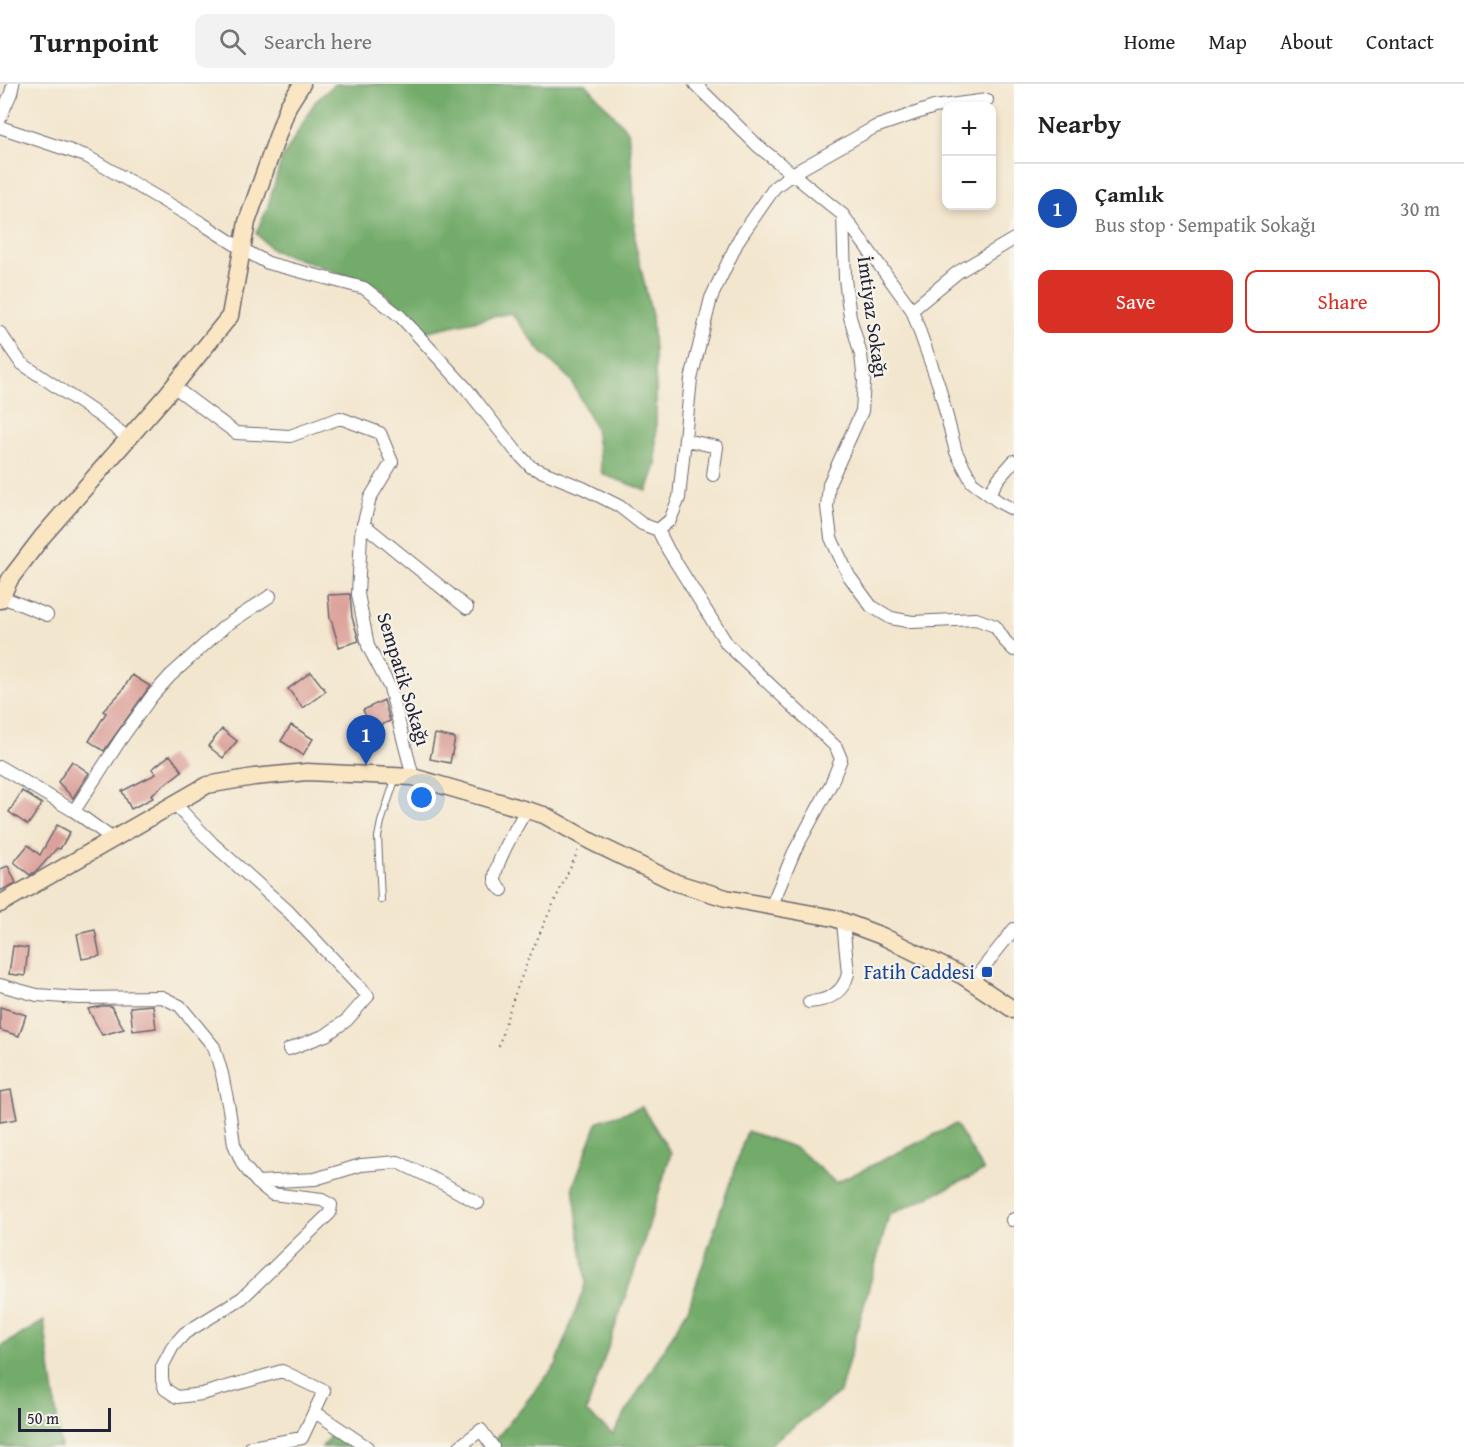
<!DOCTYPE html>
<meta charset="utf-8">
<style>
body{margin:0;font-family:"Gentium Book Plus",serif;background:#f2f2f2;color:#222}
.controls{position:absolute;right:18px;top:18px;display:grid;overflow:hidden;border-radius:12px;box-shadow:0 3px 9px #0003}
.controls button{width:54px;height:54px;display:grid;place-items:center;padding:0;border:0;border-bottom:2px solid #e0e0e0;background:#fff;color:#222;font:30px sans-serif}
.scale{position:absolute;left:18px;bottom:15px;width:93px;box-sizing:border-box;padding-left:6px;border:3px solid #22223b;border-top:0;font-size:16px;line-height:21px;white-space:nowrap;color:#22223b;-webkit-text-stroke:4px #f7f3e8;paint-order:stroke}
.you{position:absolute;left:422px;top:714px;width:21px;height:21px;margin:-15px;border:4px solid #fff;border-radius:50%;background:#1a73e8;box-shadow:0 0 0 9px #1a73e833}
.badge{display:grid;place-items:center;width:39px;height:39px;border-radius:50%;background:#d93025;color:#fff;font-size:20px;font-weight:700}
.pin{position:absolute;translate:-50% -50px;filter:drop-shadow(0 2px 3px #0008)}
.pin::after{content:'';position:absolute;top:32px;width:21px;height:18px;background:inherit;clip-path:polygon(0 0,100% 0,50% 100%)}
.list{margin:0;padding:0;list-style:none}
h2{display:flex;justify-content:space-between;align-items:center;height:78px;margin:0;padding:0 24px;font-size:26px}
h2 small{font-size:20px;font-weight:400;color:#767676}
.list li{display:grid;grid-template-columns:39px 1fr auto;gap:18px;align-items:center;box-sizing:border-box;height:90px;padding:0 24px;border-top:2px solid #e0e0e0}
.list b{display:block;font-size:22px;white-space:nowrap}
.list p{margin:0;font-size:20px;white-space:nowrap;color:#767676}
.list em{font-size:20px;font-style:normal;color:#767676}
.actions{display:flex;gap:12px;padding:18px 24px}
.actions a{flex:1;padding:14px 0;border:2px solid #d93025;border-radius:12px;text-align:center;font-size:21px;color:#d93025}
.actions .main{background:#d93025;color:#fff}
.icon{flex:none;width:33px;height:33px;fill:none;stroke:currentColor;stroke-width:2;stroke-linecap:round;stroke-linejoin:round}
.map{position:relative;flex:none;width:1014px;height:1363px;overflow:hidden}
header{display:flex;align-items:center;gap:36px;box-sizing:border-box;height:84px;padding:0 30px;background:#fff;border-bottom:2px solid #e0e0e0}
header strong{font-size:28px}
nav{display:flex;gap:33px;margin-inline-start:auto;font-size:21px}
.search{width:420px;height:54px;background:#f2f2f2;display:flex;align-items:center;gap:15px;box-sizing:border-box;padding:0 21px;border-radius:12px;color:#767676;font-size:22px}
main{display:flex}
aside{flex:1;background:#fff}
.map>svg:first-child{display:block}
.forest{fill:#73ac6a;stroke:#4a6752;stroke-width:1.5}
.building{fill:#dba09a}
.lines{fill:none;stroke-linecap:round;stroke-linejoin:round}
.lane-casing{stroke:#6b676e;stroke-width:8}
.street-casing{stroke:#6b676e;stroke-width:14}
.secondary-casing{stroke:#6b676e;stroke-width:19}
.path{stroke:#6b676e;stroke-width:2;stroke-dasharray:1.5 4.5;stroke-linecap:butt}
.lane{stroke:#fff;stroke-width:6}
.street{stroke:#fff;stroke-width:12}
.secondary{stroke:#fbe6c4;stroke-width:16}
.transit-dot{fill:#1a4fb4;stroke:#f7f3e8;stroke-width:2}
.labels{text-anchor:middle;stroke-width:4.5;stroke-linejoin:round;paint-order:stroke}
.street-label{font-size:20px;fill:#22223b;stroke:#f7f3e8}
.transit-label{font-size:20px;fill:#164399;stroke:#f7f3e8;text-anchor:end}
</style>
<header>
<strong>Turnpoint</strong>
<div class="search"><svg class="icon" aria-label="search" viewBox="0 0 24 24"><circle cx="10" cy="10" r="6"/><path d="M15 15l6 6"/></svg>Search here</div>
<nav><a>Home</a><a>Map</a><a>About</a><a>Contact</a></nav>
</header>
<main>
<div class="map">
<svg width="1014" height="1363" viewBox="0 0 1014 1363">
<rect width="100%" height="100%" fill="#f7f3e8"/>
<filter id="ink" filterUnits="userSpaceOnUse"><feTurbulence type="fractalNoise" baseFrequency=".0167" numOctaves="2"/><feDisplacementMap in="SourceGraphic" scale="12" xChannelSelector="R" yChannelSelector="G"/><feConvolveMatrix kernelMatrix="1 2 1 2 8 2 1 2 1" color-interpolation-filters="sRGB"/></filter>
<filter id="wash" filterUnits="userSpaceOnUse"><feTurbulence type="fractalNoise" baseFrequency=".008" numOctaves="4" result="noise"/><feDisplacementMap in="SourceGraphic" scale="24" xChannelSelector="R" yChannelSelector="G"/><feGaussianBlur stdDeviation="1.35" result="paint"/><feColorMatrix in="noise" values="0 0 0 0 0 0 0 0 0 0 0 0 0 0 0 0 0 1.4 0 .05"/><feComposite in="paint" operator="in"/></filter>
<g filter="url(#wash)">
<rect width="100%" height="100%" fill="#f3e6ce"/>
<path class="forest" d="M335,0H586L628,47L633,95L635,159L652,232L656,305V381L647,407L602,390L595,344L571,296L542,269L511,229L424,248L378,202L272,166L256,149L267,125L281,77L315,18Z
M642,1023L671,1069L640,1170L586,1328L613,1350L688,1225L747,1047L796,1064L836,1099L956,1040L984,1087L889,1131L840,1308L766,1363H481L492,1360L556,1281L586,1198L573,1102L598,1037Z
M44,1237L61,1363H0V1263Z
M333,1348L361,1363H322Z"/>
<g id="blocks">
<path class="building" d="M350,510L352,533L359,557L339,563L331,535H330L328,511Z
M311,588L326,607L303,624L288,605Z
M132,591L150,602L104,667L89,657L106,629L103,627L122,607Z
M384,616L390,637L372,645L363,626Z
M291,641L313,655L303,671L281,657Z
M222,645L237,657L223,674L208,662Z
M435,650L455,654L450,679L430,675Z
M170,671L182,687L151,711L153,714L131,725L122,707L156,690L152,685Z
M72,677L89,689L73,714L58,698Z
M22,707L42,720L28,741L9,728Z
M57,741L70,748L60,765L57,764L38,786L30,791L14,778L28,761L40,771Z
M8,782L16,799L0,807V785Z
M95,846L100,872L82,875L77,850Z
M13,862L28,864L25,892L9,890Z
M153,921L156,944L133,947L130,923Z
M102,922H111L124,945L102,951L88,925Z
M0,923L26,931L19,952L0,946Z
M11,1006L17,1035L0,1038V1008Z"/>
</g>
</g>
<g filter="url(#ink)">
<use href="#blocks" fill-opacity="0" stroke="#6b676e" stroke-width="1.5"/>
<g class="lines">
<g class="lane-casing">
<path id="lane" d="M381,816L378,753L381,738L396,693"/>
</g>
<g class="street-casing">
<path id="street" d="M695,0L758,62L843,131L912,226L939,302L956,368L972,398L999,418L1014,426
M0,34L11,9L13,0
M0,43L86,72L200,138L242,165L268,179L364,204L401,233L466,304L515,366L531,383L583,404L619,422L642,440L658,446L668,466L727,560L836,663L841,675L831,700L794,768L771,823
M843,131L845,195L850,233L861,271L864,297L862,327L829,400L827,423L831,454L849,492L871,522L891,534L912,538L976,535L995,542L1005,557L1014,566
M912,226L958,188L1014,155
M0,249L21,279L100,332L128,354
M173,302L236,349L290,352L340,334L380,349L392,378L370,414L361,450L358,510L368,562L390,604L413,693
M686,356L717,363L713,391
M989,410L999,394L1014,377
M363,440L467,524
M658,446L670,436L679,414L691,295L711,214L739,155L775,103L792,90L875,43L934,23L987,16
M2,513L47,531
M0,683L74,727L113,755
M174,719L213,760L288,827L368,912L347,936L326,951L289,965
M74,727L121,655L152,612L170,592L225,542L270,512
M502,806C498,803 496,800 495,795C494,779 518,741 526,726
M972,898L1014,845
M0,901L37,911L78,914L162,913L180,922L214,963L222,990L229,1025L234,1060L243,1081L257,1098L315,1095L361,1081L398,1078L444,1100L478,1119
M809,918C828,917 843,909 848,890L843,838
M1012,1136L1014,1135
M315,1328L367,1363
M251,1363L302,1354L324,1307L282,1287L202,1310L177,1313L165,1305L162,1296V1283L173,1262L185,1249L242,1214L330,1129L331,1121L322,1116L272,1110L257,1098
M459,1363L481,1346L493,1363"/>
</g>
<g class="secondary-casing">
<path id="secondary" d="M0,516L10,495L42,453L168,309L230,232L247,138L288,22L302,0
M0,820L207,701L254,693L307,688L413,693L544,731L592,758L677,799L726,814L834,834L882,852L963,892L1014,926"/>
</g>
<path class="path" d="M499,962C516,894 549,830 578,767"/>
<use href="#lane" class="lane"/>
<use href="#street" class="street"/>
<use href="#secondary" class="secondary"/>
</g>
</g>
<rect class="transit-dot" x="981" y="882" width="12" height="12" rx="3"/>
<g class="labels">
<g class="street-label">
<text transform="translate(873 233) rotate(82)" y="7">İmtiyaz Sokağı</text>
<text transform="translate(404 595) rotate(73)" y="7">Sempatik Sokağı</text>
</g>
<g class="transit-label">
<text x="975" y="895">Fatih Caddesi</text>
</g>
</g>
</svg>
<div class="controls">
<button>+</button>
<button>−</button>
</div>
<div class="scale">50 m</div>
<div class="you"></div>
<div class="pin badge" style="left:366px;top:681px;background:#1a4fb4">1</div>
</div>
<aside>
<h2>Nearby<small></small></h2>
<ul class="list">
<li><span class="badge" style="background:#1a4fb4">1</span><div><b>Çamlık</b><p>Bus stop · Sempatik Sokağı</p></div><em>30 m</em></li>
</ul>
<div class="actions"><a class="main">Save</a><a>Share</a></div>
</aside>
</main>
